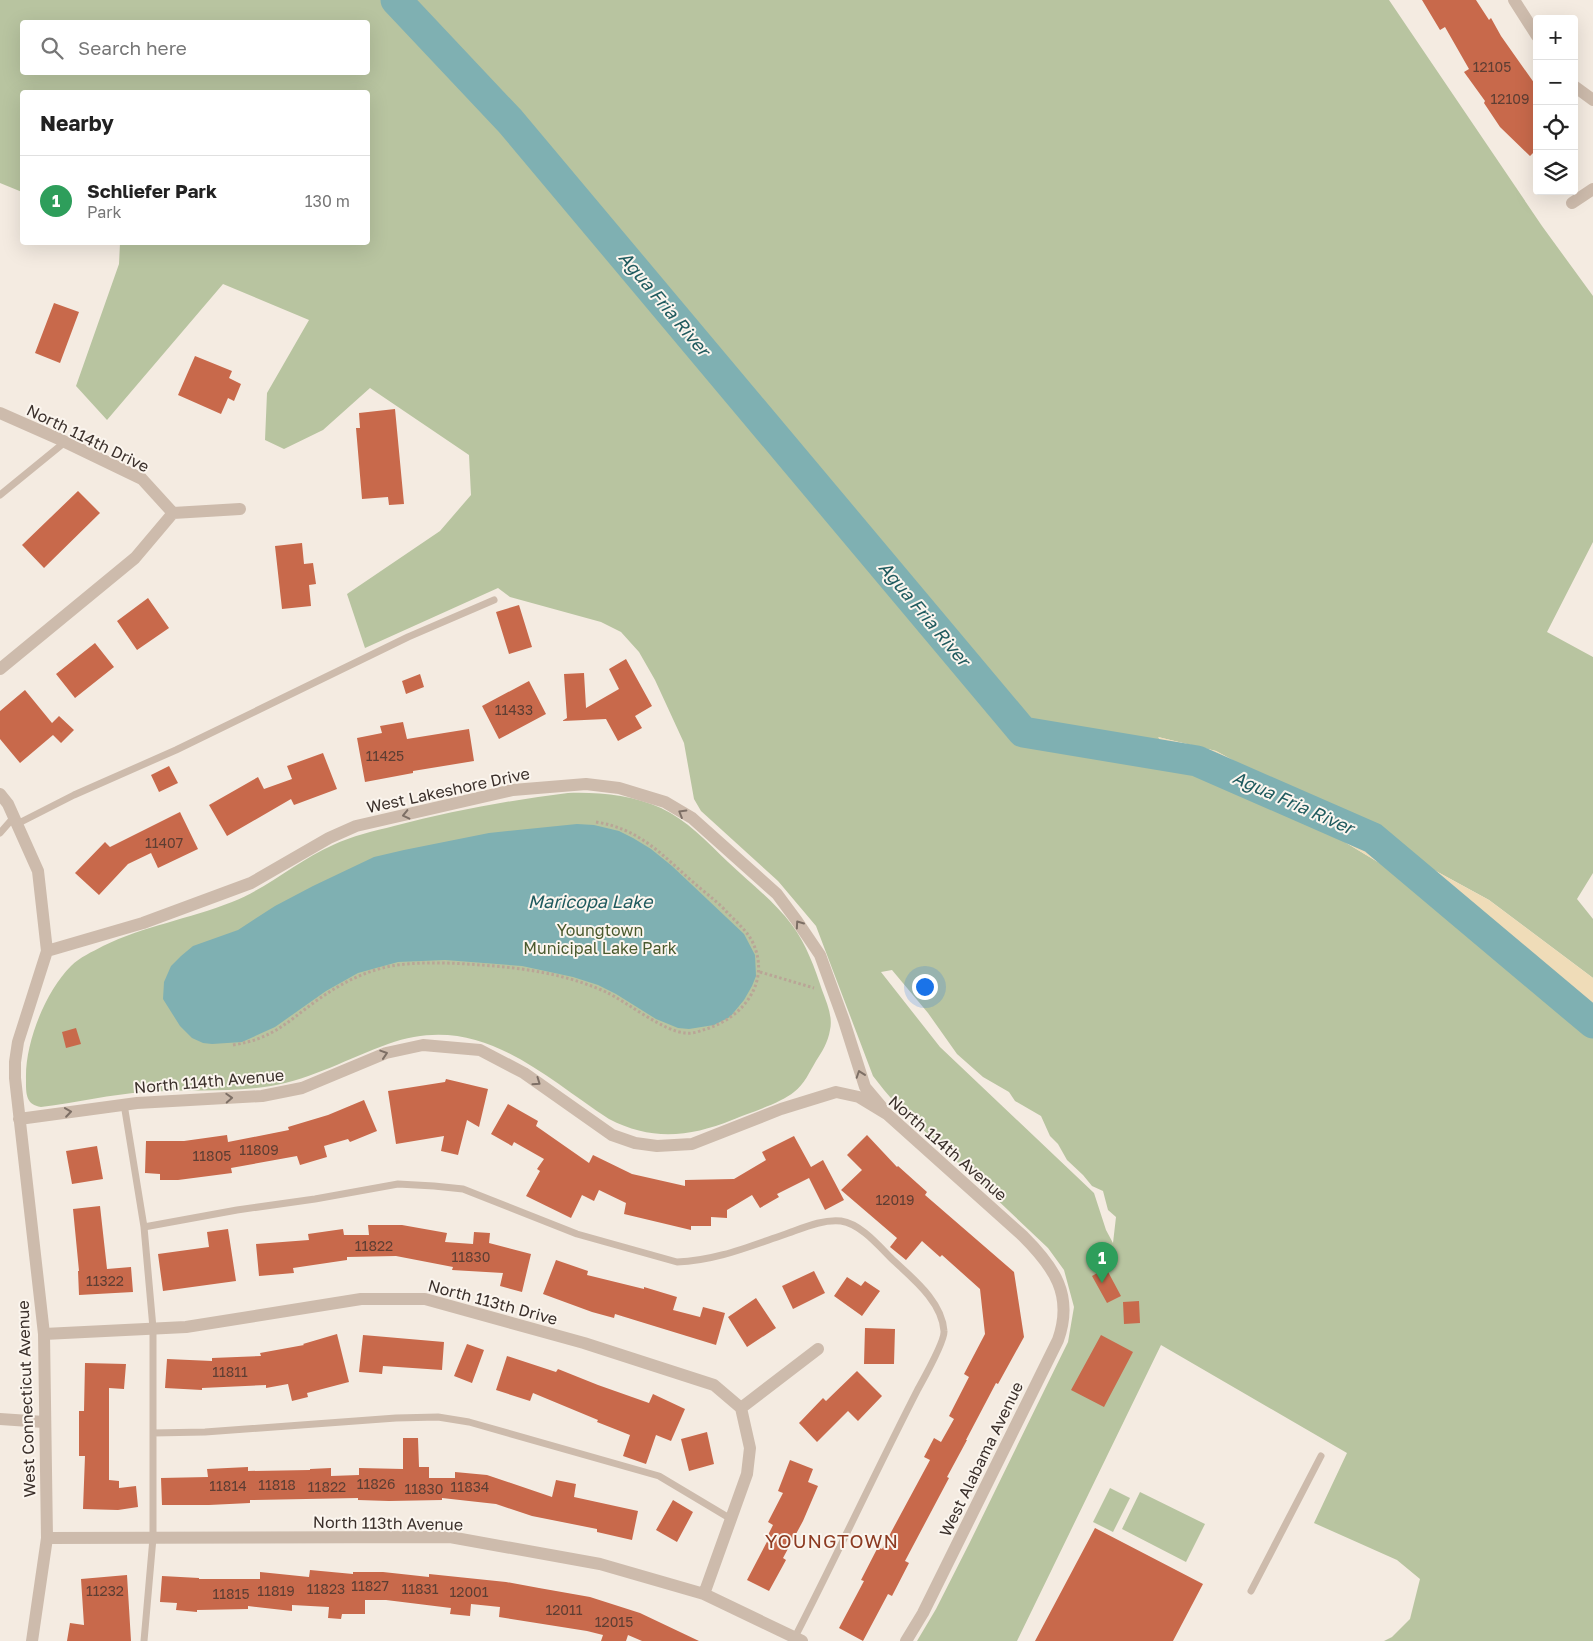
<!DOCTYPE html>
<meta charset="utf-8">
<style>
body{margin:0;font-family:"Golos Text",sans-serif;background:#f2f2f2;color:#222}
.controls{position:absolute;right:15px;top:15px;display:grid;overflow:hidden;border-radius:5px;box-shadow:0 5px 20px #0002}
.controls button{width:45px;height:45px;display:grid;place-items:center;padding:0;border:0;border-bottom:1px solid #e0e0e0;background:#fff;color:#222;font:25px sans-serif}
.you{position:absolute;left:924px;top:986px;width:18px;height:18px;margin:-12px;border:4px solid #fff;border-radius:50%;background:#1a73e8;box-shadow:0 0 0 8px #1a73e833}
.badge{display:grid;place-items:center;width:32px;height:32px;border-radius:50%;background:#db2777;color:#fff;font-size:16px;font-weight:700}
.pin{position:absolute;translate:-50% -41px;filter:drop-shadow(0 1px 2px #0008)}
.pin::after{content:'';position:absolute;top:26px;width:18px;height:15px;background:inherit;clip-path:polygon(0 0,100% 0,50% 100%)}
.list{margin:0;padding:0;list-style:none}
h2{display:flex;justify-content:space-between;align-items:center;height:65px;margin:0;padding:0 20px;font-size:21px}
h2 small{font-size:16px;font-weight:400;color:#767676}
.list li{display:grid;grid-template-columns:32px 1fr auto;gap:15px;align-items:center;box-sizing:border-box;height:90px;padding:0 20px;border-top:1px solid #e0e0e0}
.list b{display:block;font-size:19px;white-space:nowrap}
.list p{margin:0;font-size:16px;white-space:nowrap;color:#767676}
.list em{font-size:16px;font-style:normal;color:#767676}
.icon{flex:none;width:28px;height:28px;fill:none;stroke:currentColor;stroke-width:2;stroke-linecap:round;stroke-linejoin:round}
.map{position:relative;flex:none;width:1593px;height:1641px;overflow:hidden}
.search{position:absolute;background:#fff;box-shadow:0 5px 20px #0002;left:20px;top:20px;width:350px;height:55px;display:flex;align-items:center;gap:12px;box-sizing:border-box;padding:0 18px;border-radius:5px;color:#767676;font-size:19px}
.panel{position:absolute;background:#fff;box-shadow:0 5px 20px #0002;left:20px;top:90px;width:350px;height:155px;border-radius:5px}
.map>svg:first-child{display:block}
.green{fill:#b8c4a0;fill-rule:evenodd}
.sand{fill:#efdcb8}
.water{fill:#7fb0b2}
.lines{fill:none;stroke-linecap:round;stroke-linejoin:round}
.river{stroke:#7fb0b2;stroke-width:31}
.building{fill:#c8694b}
.path{stroke:#b9a596;stroke-width:3;stroke-dasharray:2.5 2.5;stroke-linecap:butt}
.service{stroke:#cdbbac;stroke-width:7}
.minor{stroke:#cdbbac;stroke-width:12}
.oneway{stroke:#7d6f65}
.labels{text-anchor:middle;stroke-width:4;stroke-linejoin:round;paint-order:stroke}
.number-label{font-size:14px;fill:#5e3e33}
.street-label{font-size:16px;fill:#3b302b;stroke:#fbf5ee}
.park-label{font-size:16px;fill:#4a5a2e;stroke:#fbf5ee}
.water-label{font-size:18px;font-style:italic;fill:#1f5a5e;stroke:#fbf5ee}
.quarter-label{font-size:19px;letter-spacing:1px;fill:#8c3b22;stroke:#fbf5ee}
</style>
<div class="map">
<svg width="1593" height="1641" viewBox="0 0 1593 1641">
<rect width="100%" height="100%" fill="#f4ebe1"/>
<path class="green" d="M0,0H1389L1542,226L1593,296V542L1547,632L1593,657V873L1577,899L1593,919V978L1489,900L1216,751L1158,737L1343,841L1494,932L1522,970L1559,998L1593,1035V1641H1384L1392,1637L1410,1619L1420,1579L1397,1560L1314,1523L1347,1453L1161,1345L1017,1641H917L936,1609L970,1542L1068,1342L1074,1307L1064,1270L1048,1248L896,1104L884,1090L873,1076L816,926L778,881L701,811L694,799L684,743L655,680L639,652L621,632L601,622L510,597L498,588L365,648L347,594L440,531L471,495L469,455L370,388L323,430L284,449L265,440L267,393L309,320L223,284L107,420L76,386L119,264L120,243L368,242V92H22V192L0,183ZM22,22H368V72H22ZM892,970L928,1013L957,1054L983,1077L1009,1092L1015,1101L1041,1116L1050,1136L1058,1144L1067,1160L1083,1175L1092,1186L1103,1191L1108,1210L1116,1217L1113,1243L1106,1230L1094,1193L940,1047L881,972Z
M568,793C599,792 632,795 661,808C687,820 707,842 728,862C750,883 774,901 792,925C806,944 815,968 822,990C827,1003 833,1017 830,1030C828,1042 822,1052 816,1061C810,1071 804,1085 794,1092C781,1103 749,1113 732,1120C690,1137 651,1141 609,1119C539,1073 479,1011 388,1044C349,1058 312,1079 271,1086C230,1093 187,1089 146,1092C111,1094 76,1103 41,1107C25,1105 26,1092 26,1079C25,1043 45,992 71,966C80,957 92,952 103,946C144,926 189,919 232,902C268,888 297,861 333,845C352,836 374,831 394,826C451,811 510,800 568,793Z
M1110,1488L1130,1498L1113,1532L1093,1522Z
M1140,1492L1205,1524L1186,1562L1122,1529Z"/>
<path class="sand" d="M1158,737L1216,751L1489,900L1593,978V1035L1559,998L1522,970L1494,932L1343,841L1172,761Z"/>
<path class="water" d="M577,824L594,825L619,831L633,838L651,849L672,866L744,934L755,955L756,976L752,986L744,1000L730,1017L714,1025L689,1029L678,1028L656,1019L616,994L598,985L573,977L522,966L445,960L398,962L358,973L326,991L275,1027L242,1042L212,1044L203,1043L192,1038L180,1026L163,999L164,982L171,966L181,956L193,946L238,930L275,906L313,886L374,857L404,850L489,833Z"/>
<g class="lines">
<path class="river" d="M396,0L510,121L1023,732L1197,761L1373,838L1593,1023"/>
</g>
<path class="building" d="M1422,0H1476L1489,20L1491,18L1501,36L1537,87V149L1530,156L1500,127L1484,103L1485,101L1464,72L1469,69L1445,27L1440,30Z
M54,303L79,312L60,363L35,353Z
M195,356L232,371L229,378L241,384L234,401L228,398L221,414L178,395Z
M395,409L404,504L389,505L388,497L362,499L356,428H360L359,413Z
M78,491L100,513L44,568L22,545Z
M302,543L304,564L313,563L316,584L309,585L311,606L282,609L275,546Z
M148,598L169,628L137,650L117,621Z
M519,605L532,647L509,654L496,612Z
M95,643L114,667L75,698L56,674Z
M626,659L652,706L635,716L642,728L618,741L606,719L562,721L567,718L564,674L584,673L586,708L619,689L609,669Z
M420,674L424,687L406,694L402,681Z
M529,681L546,714L499,739L482,706Z
M25,690L52,723L59,716L74,730L61,743L53,735L20,763L0,739V711Z
M403,722L407,739L469,729L474,761L413,771V773L365,782L357,738L382,733L380,726Z
M323,753L337,789L294,805L291,799L227,836L209,805L258,777L264,789L292,779L287,766Z
M169,766L178,783L159,792L151,775Z
M180,812L198,849L158,868L151,853L128,864L99,895L75,873L105,842L110,847Z
M76,1028L81,1044L66,1048L62,1032Z
M446,1079L488,1089L479,1127L467,1120L458,1155L441,1151L444,1136L396,1144L388,1091L445,1082Z
M364,1100L377,1131L350,1142L348,1139L324,1146L327,1157L300,1165L297,1156L231,1168L232,1173L178,1180H160V1174L145,1173L146,1141H184L227,1135L228,1142L289,1130L288,1127L328,1115Z
M508,1104L538,1121L536,1126L589,1163L593,1155L632,1174L685,1186V1180L734,1179L766,1160L762,1152L794,1136L811,1167L823,1160L844,1200L825,1210L809,1178L777,1194L779,1197L760,1208L752,1195L727,1210V1218L711,1217V1226H691V1230L624,1214L626,1203L599,1190L594,1201L582,1195L571,1218L526,1196L540,1171L537,1169L544,1159L514,1142L512,1146L491,1134Z
M867,1135L897,1167L898,1166L927,1192L925,1195L1014,1272L1024,1337L998,1384L996,1383L966,1440H967L947,1477L949,1478L905,1561L909,1563L892,1596L888,1594L863,1641L839,1628L864,1581L861,1580L878,1547L882,1549L930,1460L924,1457L934,1438L941,1442L954,1419L949,1416L969,1377L964,1374L985,1334L980,1289L942,1255L940,1257L922,1241L906,1260L890,1247L897,1238L841,1190L862,1170L847,1155Z
M97,1146L103,1179L72,1184L66,1151Z
M100,1206L107,1269L131,1267L133,1292L79,1295L78,1271H79L73,1209Z
M368,1225H402L447,1233L445,1242L473,1244L474,1232L490,1233L489,1243L531,1254L522,1292L500,1286L503,1273L452,1270L453,1267L396,1256L347,1257V1260L293,1268L294,1273L259,1276L256,1244L309,1240L308,1234L343,1229L344,1235H369Z
M228,1229L236,1281L163,1291L158,1254L209,1247L207,1232Z
M556,1260L588,1271L587,1275L644,1289V1287L677,1297L673,1310L700,1317L703,1307L725,1313L716,1345L615,1314L614,1318L592,1312L543,1294Z
M1106,1268L1121,1296L1107,1303L1092,1276Z
M814,1271L825,1293L793,1309L782,1286Z
M847,1277L861,1286L865,1281L880,1291L862,1316L834,1296Z
M756,1298L776,1328L747,1347L728,1317Z
M1139,1301L1140,1323L1124,1324L1123,1302Z
M865,1328L895,1329L894,1364H864Z
M337,1334L349,1382L307,1393L308,1397L292,1401L288,1384L266,1388V1385L202,1388V1390L165,1388L167,1359L212,1361V1358L261,1356L260,1353L304,1345L303,1344Z
M363,1335L444,1342L442,1370L383,1366L382,1374L359,1372Z
M1101,1335L1133,1352L1104,1407L1071,1390Z
M467,1344L484,1350L472,1383L454,1376Z
M507,1356L556,1372L558,1369L598,1385L649,1403L653,1394L685,1409L671,1441L656,1435L646,1464L623,1456L630,1435L597,1422L598,1420L533,1393L530,1401L496,1390Z
M85,1363L126,1364L124,1389L109,1388V1480L119,1481V1488L136,1486L138,1507L118,1510L83,1509L85,1456H79V1411H84Z
M857,1371L882,1396L858,1421L848,1411L817,1442L799,1423L823,1398L826,1401Z
M707,1432L714,1464L689,1471L681,1439Z
M403,1438H418L419,1467H429V1478H455V1472L487,1475L552,1497L556,1480L576,1484L574,1497L638,1511L632,1540L597,1532V1529L532,1516L496,1504L442,1498V1500L389,1501L358,1500V1498L250,1500V1503L209,1505H162L161,1478L208,1477L207,1469L248,1467V1471L310,1470V1469L331,1468V1476L359,1475V1468L403,1469Z
M790,1460L813,1469L808,1482L818,1486L803,1521L783,1558L786,1560L769,1591L747,1580L770,1536L768,1535L773,1525L768,1522L783,1493L778,1491Z
M673,1500L693,1512L677,1542L656,1530Z
M1095,1528L1203,1584L1173,1641H1035Z
M310,1570L353,1574V1572H383L429,1577V1574L506,1582L539,1588L590,1597L640,1613L699,1641H642L628,1635L626,1641H601L603,1635L587,1631L499,1617L500,1607L471,1604L470,1616L450,1614L451,1608L386,1600H365V1614H342L341,1619L328,1618L329,1607L292,1605V1611L248,1606V1609L197,1610V1612L176,1610L177,1603L160,1602L162,1576L199,1578V1579H260V1572L309,1577Z
M127,1575L131,1641H67L70,1623L84,1625L81,1579Z"/>
<g class="lines">
<path class="path" d="M760,972L814,988
M233,1045C272,1039 286,1023 316,1001C344,981 372,967 406,964C431,962 456,963 481,965C524,968 566,974 606,992C627,1002 664,1032 686,1033C693,1034 700,1031 706,1029C743,1018 771,982 753,943C747,930 734,920 724,909C714,899 703,891 693,882C661,854 640,829 596,822"/>
<path class="service" d="M0,495L65,442
M17,824L74,795L176,750L408,637L494,600
M0,833L14,817
M124,1104L144,1227L237,1210L315,1199L398,1184L434,1186L463,1189L577,1234L677,1262C714,1261 748,1247 783,1235C801,1229 821,1219 841,1221C861,1224 879,1246 892,1259C912,1278 942,1301 944,1331C945,1341 924,1378 918,1389C876,1471 837,1555 795,1637
M144,1227L153,1328V1538L144,1641
M153,1433L205,1432L396,1418L438,1417L469,1422L659,1476L731,1519
M1251,1591L1321,1456"/>
<path class="minor" d="M1514,0L1537,36
M1574,86L1593,100
M1572,203L1593,189
M0,413L59,439L142,479L173,513L240,509
M0,669L135,558L173,513
M0,794L8,804L38,871L47,951L18,1042L15,1062V1078L44,1334L47,1538L32,1641
M47,951L143,923L251,883L329,838L356,826L513,790L586,784L619,788L665,802L692,818L777,894L797,921L820,955L844,1021L865,1087L881,1106
M19,1119L137,1103L262,1096L302,1088L386,1053L423,1045L480,1050L524,1073L612,1135L635,1143L657,1146L692,1144L781,1109L836,1092L859,1097L887,1114L1023,1236C1054,1267 1074,1295 1058,1340L923,1613L906,1641
M44,1334L186,1327L361,1299H425L584,1343L714,1385L741,1408
M0,1419L44,1422
M47,1538L450,1537L600,1564L704,1594L802,1641
M704,1594L747,1474L750,1448L741,1408L818,1349"/>
</g>
<defs><path id="oneway-chevron" d="M-2-3.5L2.5 0L-2 3.5" fill="none" stroke-width="1.6" stroke-linecap="round" stroke-linejoin="round" transform="scale(1.25)"/></defs>
<g class="oneway">
<use href="#oneway-chevron" transform="translate(682 813) rotate(-149)"/>
<use href="#oneway-chevron" transform="translate(406 815) rotate(167)"/>
<use href="#oneway-chevron" transform="translate(799 924) rotate(-125)"/>
<use href="#oneway-chevron" transform="translate(384 1054) rotate(-18)"/>
<use href="#oneway-chevron" transform="translate(860 1074) rotate(-109)"/>
<use href="#oneway-chevron" transform="translate(537 1082) rotate(35)"/>
<use href="#oneway-chevron" transform="translate(229 1098) rotate(-3)"/>
<use href="#oneway-chevron" transform="translate(68 1112) rotate(-8)"/>
</g>
<g class="labels">
<g class="number-label">
<text x="1492" y="72">12105</text>
<text x="1510" y="104">12109</text>
<text x="514" y="715">11433</text>
<text x="385" y="761">11425</text>
<text x="164" y="848">11407</text>
<text x="259" y="1155">11809</text>
<text x="212" y="1161">11805</text>
<text x="895" y="1205">12019</text>
<text x="374" y="1251">11822</text>
<text x="471" y="1262">11830</text>
<text x="105" y="1286">11322</text>
<text x="230" y="1377">11811</text>
<text x="376" y="1489">11826</text>
<text x="277" y="1490">11818</text>
<text x="228" y="1491">11814</text>
<text x="327" y="1492">11822</text>
<text x="470" y="1492">11834</text>
<text x="424" y="1494">11830</text>
<text x="370" y="1591">11827</text>
<text x="326" y="1594">11823</text>
<text x="420" y="1594">11831</text>
<text x="105" y="1596">11232</text>
<text x="276" y="1596">11819</text>
<text x="469" y="1597">12001</text>
<text x="231" y="1599">11815</text>
<text x="564" y="1615">12011</text>
<text x="614" y="1627">12015</text>
</g>
<g class="street-label">
<text transform="translate(88 438) rotate(26)" y="6">North 114th Drive</text>
<text transform="translate(448 790) rotate(-12)" y="6">West Lakeshore Drive</text>
<text transform="translate(209 1081) rotate(-5)" y="6">North 114th Avenue</text>
<text transform="translate(948 1148) rotate(41)" y="6">North 114th Avenue</text>
<text transform="translate(493 1302) rotate(15)" y="6">North 113th Drive</text>
<text transform="translate(26 1399) rotate(-92)" y="6">West Connecticut Avenue</text>
<text transform="translate(981 1459) rotate(-64)" y="6">West Alabama Avenue</text>
<text transform="translate(388 1523) rotate(1)" y="6">North 113th Avenue</text>
</g>
<g class="park-label">
<text x="600" y="936">Youngtown<tspan x="600" dy="18">Municipal Lake Park</tspan></text>
</g>
<g class="water-label">
<text transform="translate(664 304) rotate(50)" y="6">Agua Fria River</text>
<text transform="translate(924 614) rotate(50)" y="6">Agua Fria River</text>
<text transform="translate(1293 803) rotate(24)" y="6">Agua Fria River</text>
<text x="590" y="908">Maricopa Lake</text>
</g>
<g class="quarter-label">
<text x="832" y="1548">YOUNGTOWN</text>
</g>
</g>
</svg>
<div class="controls">
<button>+</button>
<button>−</button>
<button><svg class="icon" aria-label="locate" viewBox="0 0 24 24"><circle cx="12" cy="12" r="6"/><path d="M12 2v4M12 18v4M2 12h4M18 12h4"/></svg></button>
<button><svg class="icon" aria-label="layers" viewBox="0 0 24 24"><path d="M12 4l9 5-9 5-9-5zM3 14l9 5 9-5"/></svg></button>
</div>
<div class="you"></div>
<div class="pin badge" style="left:1102px;top:1283px;background:#2e9e5b">1</div>
<div class="search"><svg class="icon" aria-label="search" viewBox="0 0 24 24"><circle cx="10" cy="10" r="6"/><path d="M15 15l6 6"/></svg>Search here</div>
<section class="panel">
<h2>Nearby<small></small></h2>
<ul class="list">
<li><span class="badge" style="background:#2e9e5b">1</span><div><b>Schliefer Park</b><p>Park</p></div><em>130 m</em></li>
</ul>
</section>
</div>
